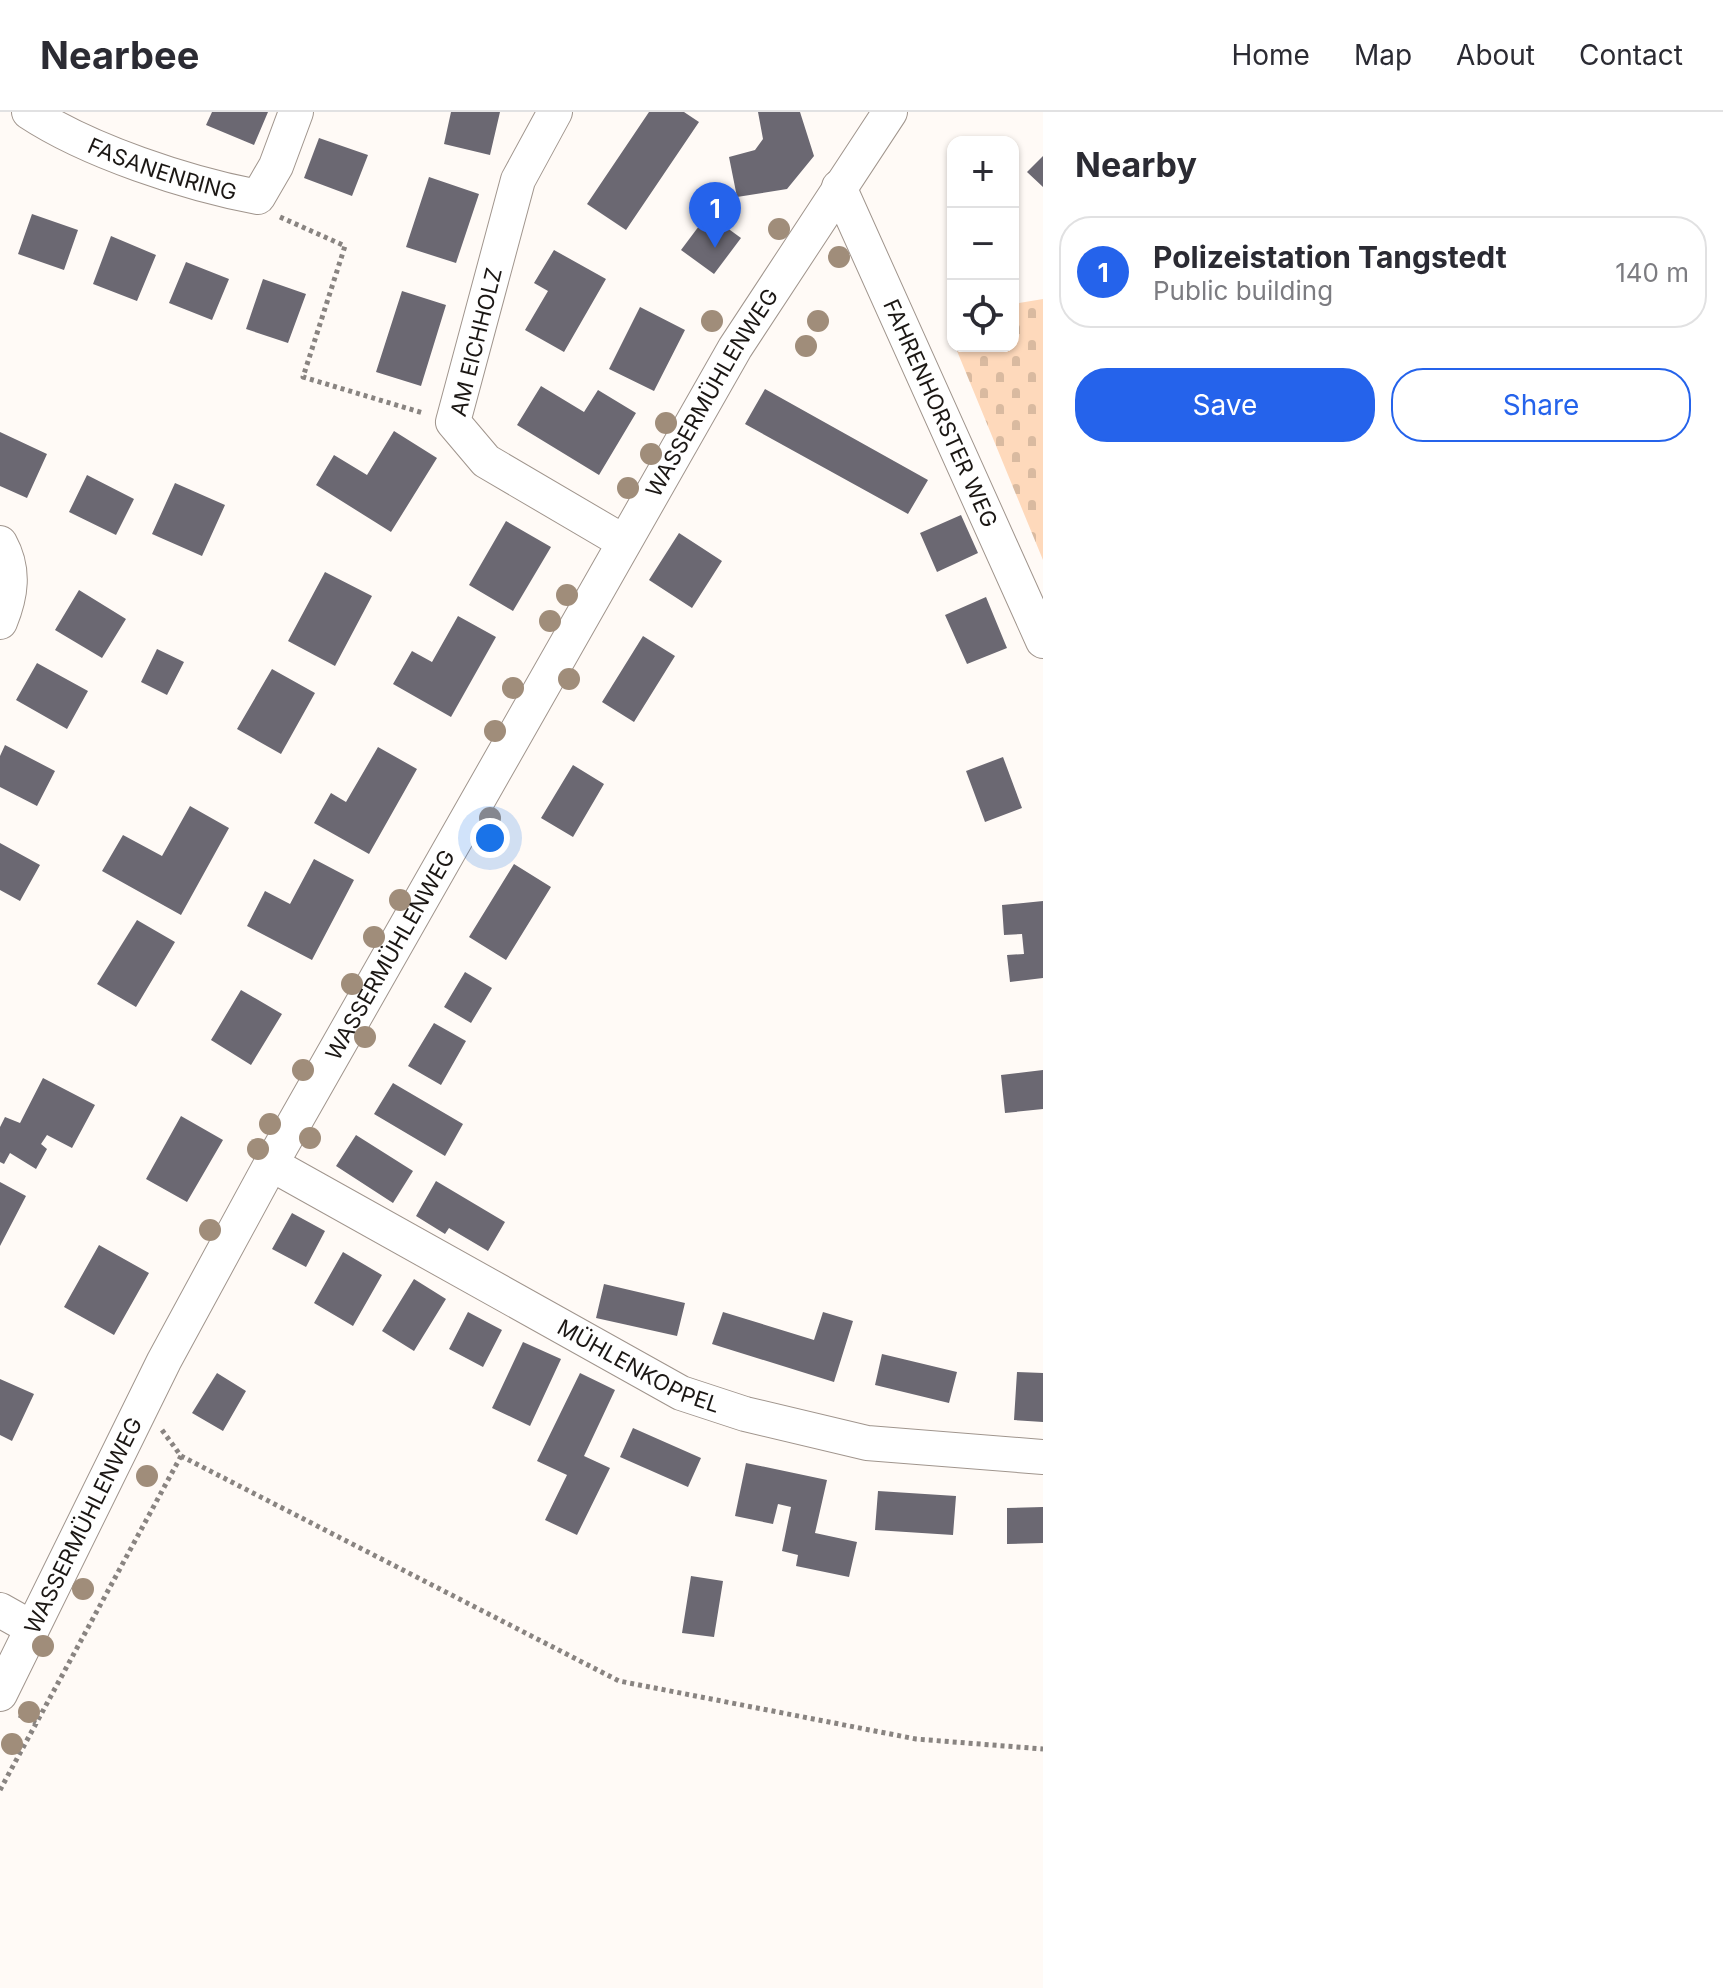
<!DOCTYPE html>
<meta charset="utf-8">
<style>
body{margin:0;font-family:Inter,sans-serif;background:#f2f2f3;color:#2b2b33}
.controls{position:absolute;right:24px;top:24px;display:grid;overflow:hidden;border-radius:16px;box-shadow:0 2px 6px #0004}
.controls button{width:72px;height:72px;display:grid;place-items:center;padding:0;border:0;border-bottom:2px solid #e1e1e2;background:#fff;color:#2b2b33;font:40px sans-serif}
.you{position:absolute;left:490px;top:726px;width:28px;height:28px;margin:-20px;border:6px solid #fff;border-radius:50%;background:#1a73e8;box-shadow:0 0 0 12px #1a73e833}
.badge{display:grid;place-items:center;width:52px;height:52px;border-radius:50%;background:#2563eb;color:#fff;font-size:26px;font-weight:700}
.pin{position:absolute;translate:-50% -66px;filter:drop-shadow(0 2px 4px #0008)}
.pin::after{content:'';position:absolute;top:42px;width:28px;height:24px;background:inherit;clip-path:polygon(0 0,100% 0,50% 100%)}
.list{margin:0;padding:0;list-style:none}
h2{display:flex;justify-content:space-between;align-items:center;height:104px;margin:0;padding:0 32px;font-size:34px}
h2 small{font-size:26px;font-weight:400;color:#7c7c81}
.list li{display:grid;grid-template-columns:52px 1fr auto;gap:24px;align-items:center;box-sizing:border-box;height:112px;margin:0 16px 16px;padding:0 16px;border:2px solid #e1e1e2;border-radius:32px}
.list b{display:block;font-size:30px;white-space:nowrap}
.list p{margin:0;font-size:26px;white-space:nowrap;color:#7c7c81}
.list em{font-size:26px;font-style:normal;color:#7c7c81}
.actions{display:flex;gap:16px;padding:24px 32px}
.actions a{flex:1;padding:18px 0;border:2px solid #2563eb;border-radius:32px;text-align:center;font-size:28px;color:#2563eb}
.actions .main{background:#2563eb;color:#fff}
.icon{flex:none;width:44px;height:44px;fill:none;stroke:currentColor;stroke-width:2;stroke-linecap:round;stroke-linejoin:round}
.map{position:relative;flex:none;width:1043px;height:1876px;overflow:hidden}
header{display:flex;align-items:center;gap:48px;box-sizing:border-box;height:112px;padding:0 40px;background:#fff;border-bottom:2px solid #e1e1e2}
header strong{font-size:38px}
nav{display:flex;gap:44px;margin-inline-start:auto;font-size:28px}
main{display:flex}
aside{flex:1;background:#fff}
.map>svg:first-child{display:block}
.cemetery{fill:url(#cemetery-stones)}
.building{fill:#6b6872}
.lines{fill:none;stroke-linecap:round;stroke-linejoin:round}
.minor-casing{stroke:#a0958d;stroke-width:36}
.path{stroke:#898481;stroke-width:5;stroke-dasharray:4 4;stroke-linecap:butt}
.minor{stroke:#fff;stroke-width:34}
.tree{fill:#a08d7a}
.labels{text-anchor:middle;stroke-width:7;stroke-linejoin:round;paint-order:stroke}
.street-label{font-size:22px;fill:#1b1714;stroke:#fff}
</style>
<header>
<strong>Nearbee</strong>
<nav><a>Home</a><a>Map</a><a>About</a><a>Contact</a></nav>
</header>
<main>
<div class="map">
<svg width="1043" height="1876" viewBox="0 0 1043 1876">
<defs>
<pattern id="cemetery-stones" width="16" height="16" patternUnits="userSpaceOnUse" patternTransform="scale(2)"><rect width="16" height="16" fill="#fed9bb"/><path d="M2 7V4a2 2 0 0 1 4 0v3zM10 15v-3a2 2 0 0 1 4 0v3z" fill="#d9baa0"/></pattern>
</defs>
<rect width="100%" height="100%" fill="#fffaf6"/>
<path class="cemetery" d="M1043,187V448L955,234H1013V192Z"/>
<path class="building" d="M212,0H268L254,33L206,13Z
M451,0H500L490,43L444,32Z
M649,0H684L699,10L626,118L587,92Z
M758,0H800L814,44L787,77L737,85L729,45L755,38L763,27Z
M319,26L368,43L352,84L304,66Z
M1043,44V75L1027,60Z
M429,65L479,82L456,151L406,135Z
M32,102L78,118L64,158L18,142Z
M708,102L741,126L714,162L681,138Z
M111,124L156,143L137,189L93,172Z
M554,138L606,167L564,240L525,218L548,179L534,171Z
M186,150L229,167L212,208L169,191Z
M263,167L306,182L288,231L246,217Z
M402,179L446,193L421,274L376,260Z
M640,195L685,218L654,279L609,257Z
M541,274L584,300L598,278L636,301L599,363L517,313Z
M765,277L928,368L908,402L745,312Z
M394,319L437,346L391,420L316,373L334,343L367,363Z
M0,320L47,342L27,386L0,374Z
M87,363L134,387L116,423L69,400Z
M175,371L225,393L202,444L152,422Z
M961,403L978,441L937,460L920,421Z
M506,409L551,435L513,499L469,473Z
M679,421L722,449L692,496L649,468Z
M325,460L372,484L335,554L288,529Z
M79,478L126,507L102,546L55,518Z
M986,485L1007,536L967,552L945,503Z
M458,504L496,525L451,605L393,572L412,539L432,550Z
M643,524L675,544L634,610L602,590Z
M157,537L184,550L167,583L141,570Z
M37,551L88,579L67,617L16,588Z
M272,557L315,581L281,642L237,617Z
M5,633L55,659L37,694L0,675V644Z
M378,635L417,657L369,742L314,711L331,681L346,690Z
M1003,645L1022,696L985,710L966,659Z
M573,653L604,672L573,725L541,706Z
M190,694L229,716L181,803L102,759L123,723L162,744Z
M0,731L40,753L20,789L0,778Z
M314,747L354,768L312,848L247,814L265,779L290,792Z
M514,752L551,775L506,848L469,825Z
M1043,789V866L1010,870L1007,843L1024,842L1022,822L1004,823L1002,793Z
M137,808L175,830L136,895L97,872Z
M465,860L492,876L471,911L444,895Z
M241,878L282,902L251,953L211,928Z
M434,911L466,929L441,973L408,954Z
M1043,958V997L1005,1001L1001,963Z
M43,966L95,993L72,1036L47,1023L41,1032L47,1037L36,1057L10,1041L4,1052L0,1050V1015L5,1005L20,1011Z
M393,971L463,1012L445,1044L374,1002Z
M181,1004L223,1028L187,1090L146,1067Z
M356,1023L413,1059L393,1091L336,1054Z
M436,1069L505,1110L488,1139L449,1116L445,1122L416,1104Z
M0,1070L26,1084L0,1134Z
M292,1101L325,1119L306,1155L272,1137Z
M99,1133L149,1161L114,1223L64,1195Z
M343,1140L382,1163L353,1214L314,1191Z
M414,1167L446,1187L414,1239L382,1219Z
M604,1172L685,1191L677,1224L596,1206Z
M468,1200L502,1218L483,1255L449,1237Z
M723,1200L814,1228L823,1200L853,1209L834,1270L712,1232Z
M523,1230L561,1247L530,1314L492,1296Z
M882,1242L957,1260L949,1291L875,1273Z
M1017,1260L1043,1261V1310L1014,1308Z
M217,1261L246,1279L223,1319L192,1301Z
M580,1261L615,1278L584,1344L610,1356L577,1423L545,1408L567,1363L537,1349Z
M0,1267L34,1282L12,1329L0,1323Z
M633,1316L701,1346L688,1375L620,1345Z
M746,1351L827,1368L815,1421L857,1430L849,1465L796,1454L798,1443L782,1439L791,1395L778,1392L773,1412L735,1404Z
M878,1379L956,1384L953,1423L875,1418Z
M1043,1395V1431L1007,1432V1396Z
M691,1464L723,1469L714,1525L682,1521Z"/>
<g class="lines">
<g class="minor-casing">
<g id="minor">
<path id="s1" d="M29,0C88,39 188,72 258,85L276,54L296,0"/>
<path d="M555,0L518,68L453,310L486,349L624,430"/>
<path id="s2" d="M839,75L1043,529"/>
<path d="M0,431C15,458 11,483 0,510"/>
<path id="s3" d="M271,1052L681,1281L745,1302L867,1331L1043,1345"/>
<path d="M0,1498L32,1516"/>
<path id="s4" d="M0,1582L164,1249L271,1052L735,236L890,0"/>
</g>
</g>
<path class="path" d="M280,105L345,134L303,265L423,301
M162,1318L181,1344L619,1569L916,1627L1043,1637
M19,1603L36,1611
M0,1678L181,1344"/>
<use href="#minor" class="minor"/>
</g>
<g class="tree">
<circle cx="779" cy="117" r="11"/>
<circle cx="839" cy="145" r="11"/>
<circle cx="712" cy="209" r="11"/>
<circle cx="818" cy="209" r="11"/>
<circle cx="806" cy="234" r="11"/>
<circle cx="666" cy="311" r="11"/>
<circle cx="651" cy="342" r="11"/>
<circle cx="628" cy="376" r="11"/>
<circle cx="567" cy="483" r="11"/>
<circle cx="550" cy="509" r="11"/>
<circle cx="569" cy="567" r="11"/>
<circle cx="513" cy="576" r="11"/>
<circle cx="495" cy="619" r="11"/>
<circle cx="490" cy="706" r="11"/>
<circle cx="400" cy="788" r="11"/>
<circle cx="374" cy="825" r="11"/>
<circle cx="352" cy="872" r="11"/>
<circle cx="365" cy="925" r="11"/>
<circle cx="303" cy="958" r="11"/>
<circle cx="270" cy="1012" r="11"/>
<circle cx="310" cy="1026" r="11"/>
<circle cx="258" cy="1037" r="11"/>
<circle cx="210" cy="1118" r="11"/>
<circle cx="147" cy="1364" r="11"/>
<circle cx="83" cy="1477" r="11"/>
<circle cx="43" cy="1534" r="11"/>
<circle cx="29" cy="1600" r="11"/>
<circle cx="12" cy="1632" r="11"/>
</g>
<g class="labels">
<g class="street-label">
<text dy="8" stroke="none"><textPath href="#s1" startOffset="146">FASANENRING</textPath></text>
<text transform="translate(476 230) rotate(-76)" y="8">AM EICHHOLZ</text>
<text dy="8" stroke="none"><textPath href="#s4" startOffset="1484">WASSERMÜHLENWEG</textPath></text>
<text dy="8" stroke="none"><textPath href="#s2" startOffset="248">FAHRENHORSTER WEG</textPath></text>
<text dy="8" stroke="none"><textPath href="#s4" startOffset="836">WASSERMÜHLENWEG</textPath></text>
<text dy="8" stroke="none"><textPath href="#s3" startOffset="420">MÜHLENKOPPEL</textPath></text>
<text dy="8" stroke="none"><textPath href="#s4" startOffset="188">WASSERMÜHLENWEG</textPath></text>
</g>
</g>
</svg>
<div class="controls">
<button>+</button>
<button>−</button>
<button><svg class="icon" aria-label="locate" viewBox="0 0 24 24"><circle cx="12" cy="12" r="6"/><path d="M12 2v4M12 18v4M2 12h4M18 12h4"/></svg></button>
</div>
<div class="you"></div>
<div class="pin badge" style="left:715px;top:136px">1</div>
</div>
<aside>
<h2>Nearby<small></small></h2>
<ul class="list">
<li><span class="badge">1</span><div><b>Polizeistation Tangstedt</b><p>Public building</p></div><em>140 m</em></li>
</ul>
<div class="actions"><a class="main">Save</a><a>Share</a></div>
</aside>
</main>
